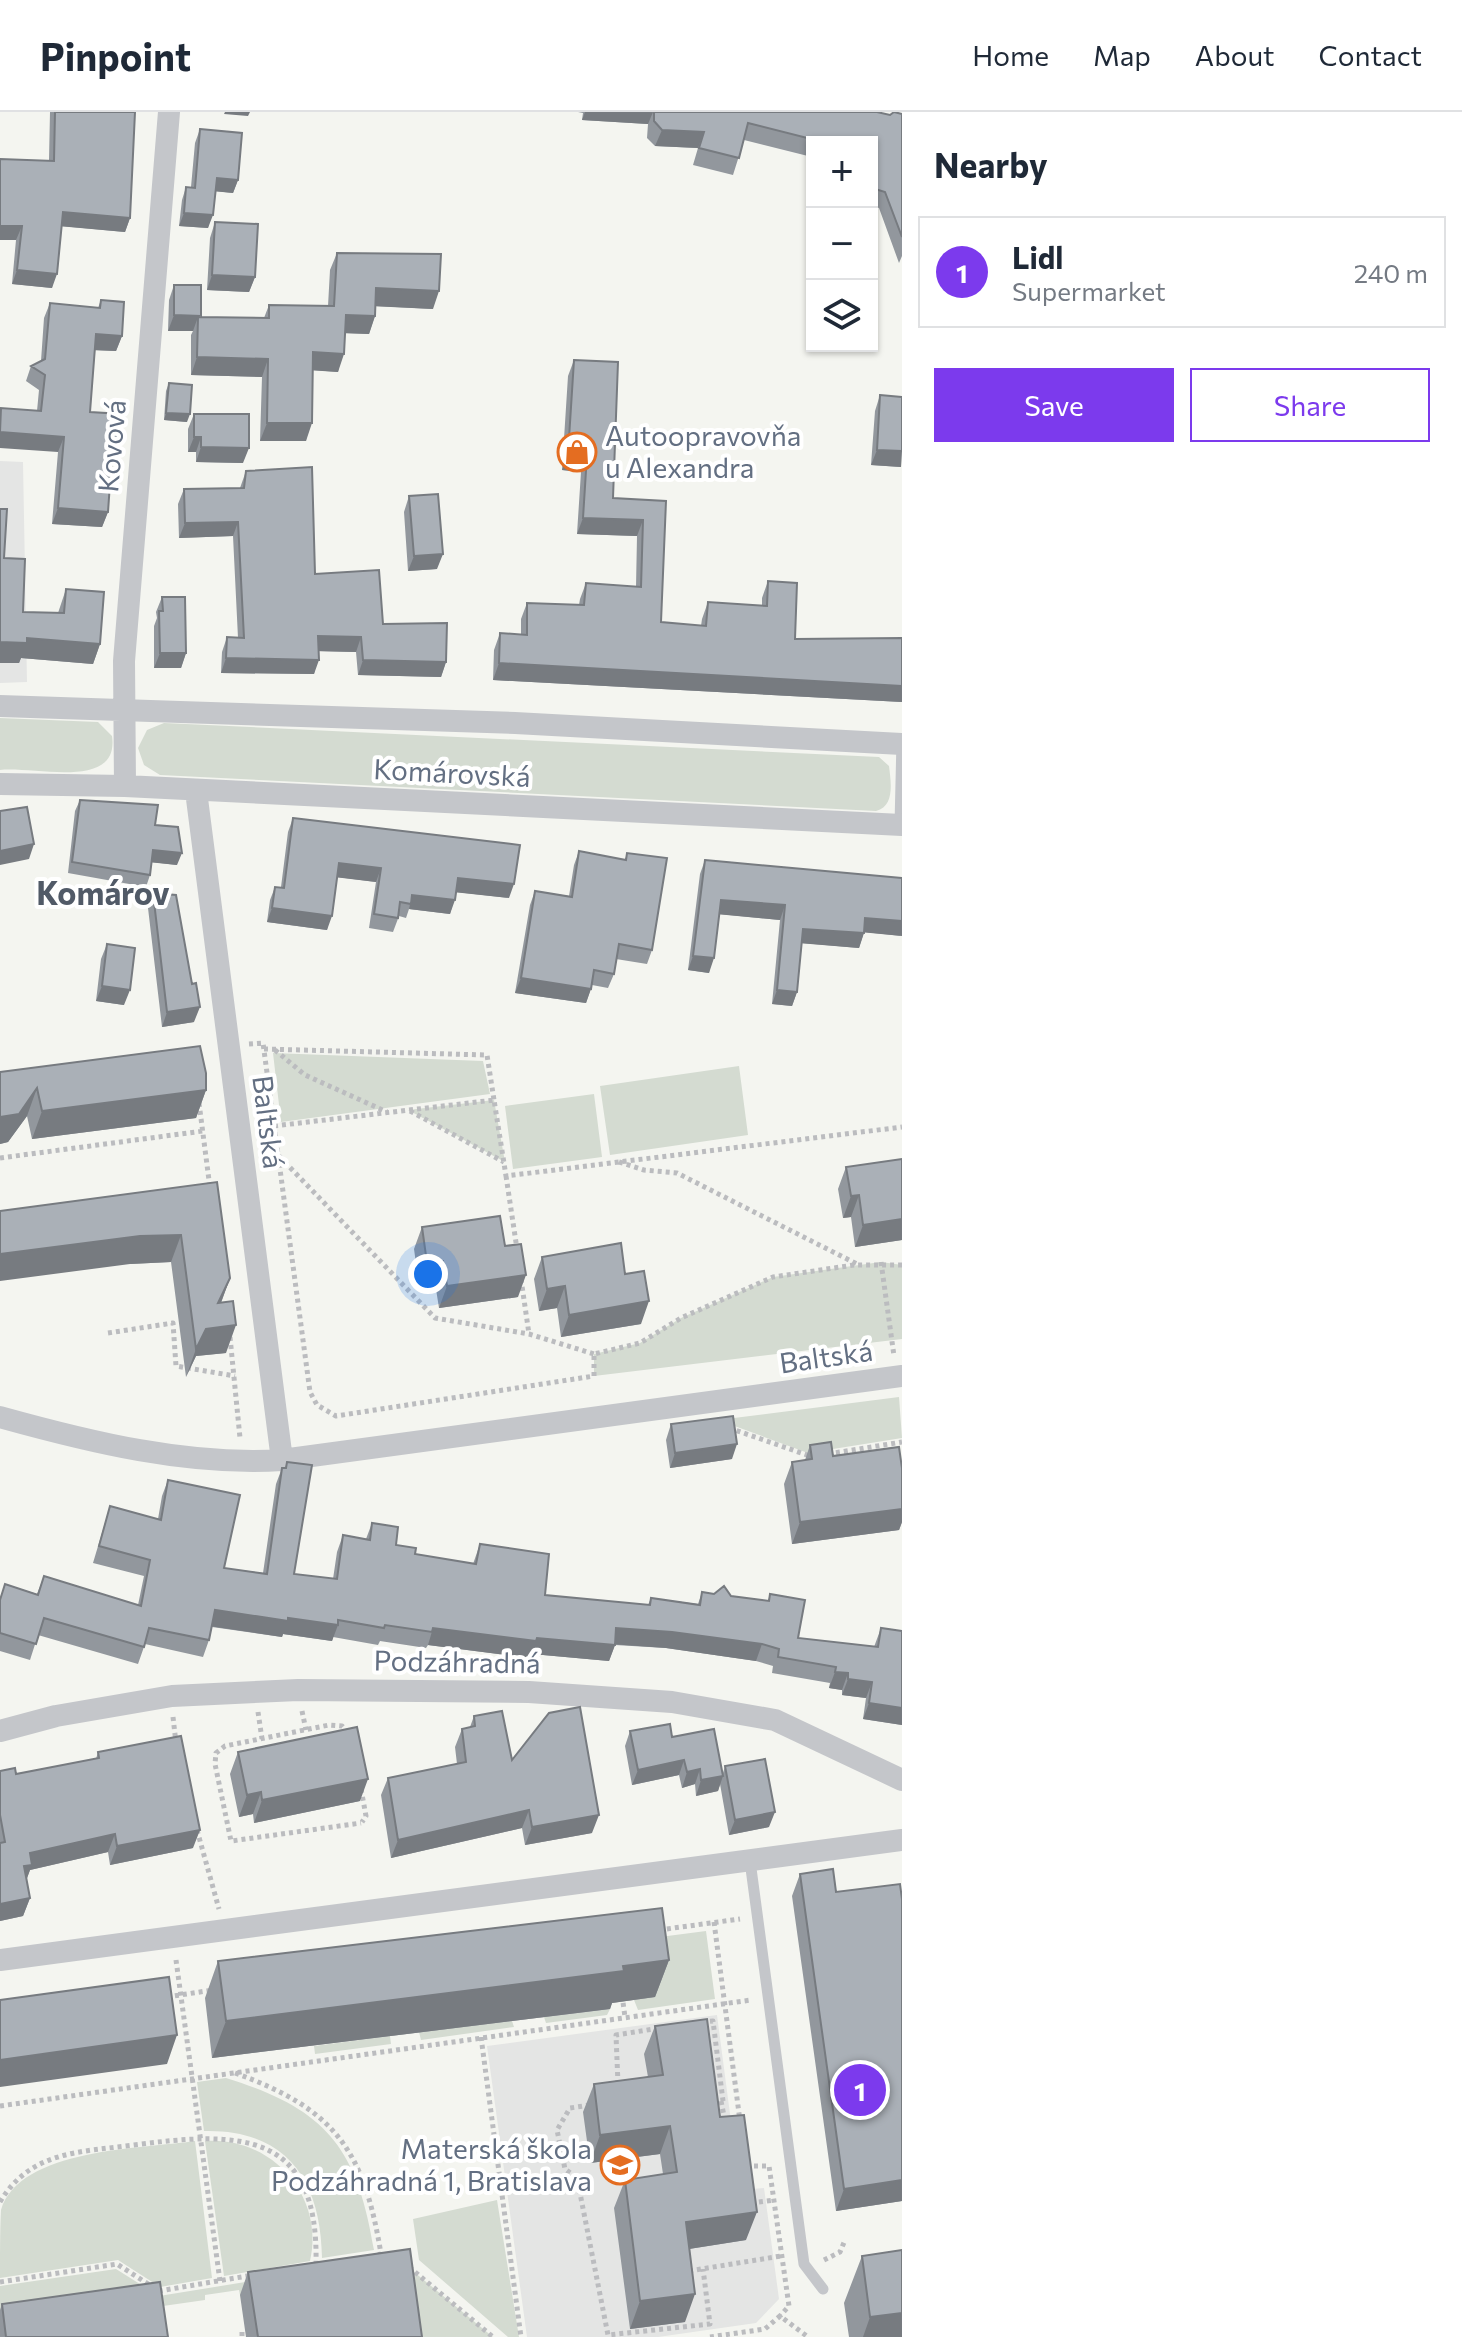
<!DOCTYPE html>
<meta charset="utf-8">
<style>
body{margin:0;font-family:Commissioner,sans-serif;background:#f6f6f7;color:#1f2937}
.controls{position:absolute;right:24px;top:24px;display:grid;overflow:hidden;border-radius:0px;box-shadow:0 2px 6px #0004}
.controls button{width:72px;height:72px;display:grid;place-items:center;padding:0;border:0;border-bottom:2px solid #e0e1e3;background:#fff;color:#1f2937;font:40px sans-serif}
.you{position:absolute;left:428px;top:1162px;width:28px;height:28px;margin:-20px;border:6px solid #fff;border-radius:50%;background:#1a73e8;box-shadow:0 0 0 12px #1a73e833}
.badge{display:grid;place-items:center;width:52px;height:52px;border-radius:50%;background:#7c3aed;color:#fff;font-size:26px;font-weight:700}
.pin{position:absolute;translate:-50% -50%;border:4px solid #fff;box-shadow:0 2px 8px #0006}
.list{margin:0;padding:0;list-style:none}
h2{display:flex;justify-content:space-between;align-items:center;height:104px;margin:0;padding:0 32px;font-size:34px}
h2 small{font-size:26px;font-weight:400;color:#747a83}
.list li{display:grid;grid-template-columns:52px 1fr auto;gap:24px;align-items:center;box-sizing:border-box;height:112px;margin:0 16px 16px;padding:0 16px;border:2px solid #e0e1e3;border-radius:0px}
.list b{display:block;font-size:30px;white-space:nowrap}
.list p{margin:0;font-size:26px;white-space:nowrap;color:#747a83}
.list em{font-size:26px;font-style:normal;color:#747a83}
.actions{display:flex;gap:16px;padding:24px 32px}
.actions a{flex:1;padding:18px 0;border:2px solid #7c3aed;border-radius:0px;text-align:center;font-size:28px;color:#7c3aed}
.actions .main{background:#7c3aed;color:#fff}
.icon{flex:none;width:44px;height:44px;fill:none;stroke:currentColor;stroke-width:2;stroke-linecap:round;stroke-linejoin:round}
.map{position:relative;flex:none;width:902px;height:2225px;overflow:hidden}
header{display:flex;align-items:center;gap:48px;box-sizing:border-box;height:112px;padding:0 40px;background:#fff;border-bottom:2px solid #e0e1e3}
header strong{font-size:38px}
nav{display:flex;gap:44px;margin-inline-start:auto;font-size:28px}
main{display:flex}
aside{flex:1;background:#fff}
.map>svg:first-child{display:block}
.built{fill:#e4e5e4}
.green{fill:#d4dbd1}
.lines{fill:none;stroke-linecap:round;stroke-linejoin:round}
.path{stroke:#bbbcbf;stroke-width:5;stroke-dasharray:4 4;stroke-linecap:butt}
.service{stroke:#c4c6ca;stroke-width:11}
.minor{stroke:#c4c6ca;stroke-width:22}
.wall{fill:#92979d}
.shaded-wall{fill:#777b80}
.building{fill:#aab0b7;stroke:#777b80;stroke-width:2}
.labels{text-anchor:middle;stroke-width:8;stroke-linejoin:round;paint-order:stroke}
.poi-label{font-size:28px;fill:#636f82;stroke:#fff;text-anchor:start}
.street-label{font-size:28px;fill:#636f82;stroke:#fff}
.quarter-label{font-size:32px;font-weight:bold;fill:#515a67;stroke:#fff}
</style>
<header>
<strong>Pinpoint</strong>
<nav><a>Home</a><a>Map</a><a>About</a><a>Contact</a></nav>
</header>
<main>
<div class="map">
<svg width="902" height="2225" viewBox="0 0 902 2225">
<rect width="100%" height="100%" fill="#f4f5f0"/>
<path class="built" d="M0,349L23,350L27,570L0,571Z
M717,1903L740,2078L764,2076L779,2187L756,2211L658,2225H527L487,1934Z"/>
<path class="green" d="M0,606L98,610L112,624C120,679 34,654 0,658Z
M164,611L879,645L889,654C891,670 895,694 876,699L160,663L144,653L138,636L147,618Z
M273,941L483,949L490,982L281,1010Z
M739,954L748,1023L610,1043L600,974Z
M594,982L602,1045L513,1057L505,994Z
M494,988L505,1050L408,998Z
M881,1150L902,1153V1227L594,1264V1242L640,1231L681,1206L773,1165Z
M899,1285L902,1326L808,1341L718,1308Z
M706,1819L715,1887L638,1898L634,1888L655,1884L629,1829Z
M610,1897L607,1903L546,1911L544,1905Z
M512,1909L514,1915L421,1928L419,1920Z
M390,1924L391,1932L315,1942L314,1934Z
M226,1966C326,1997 357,2035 374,2138L322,2146C321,2070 288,2017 204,2019L197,1970Z
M195,2029L212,2166L160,2175L118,2148L0,2166C0,2146 0,2116 1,2098C20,2036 142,2037 195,2029Z
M205,2029C271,2024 325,2083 310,2149L224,2164Z
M497,2088L519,2225H508L419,2148L413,2107Z
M388,2147L240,2183L239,2178L205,2183V2188L163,2194L167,2225H0V2174L116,2157L159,2184Z
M408,2155L493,2225H418Z"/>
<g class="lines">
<path class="path" d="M249,932L263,931L310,1280L317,1293L336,1304L594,1264V1242L640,1231L681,1206L773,1165L854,1153H902
M264,937L487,943L494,988
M275,938L305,963L387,1000
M199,991L210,1076
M410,999L504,1050
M274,1014L494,988L506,1064L902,1015
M279,1044L435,1206L529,1222L594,1242
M0,1046L203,1019
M619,1050L644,1058L677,1061L857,1152
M506,1064L517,1137
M881,1150L894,1244
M521,1167L529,1222
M108,1221L173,1211L176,1254L235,1264
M230,1225L240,1326
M729,1316L810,1344
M828,1342L902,1330
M302,1599L306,1618
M258,1600L262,1627
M173,1605L176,1631
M348,1621L342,1614L329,1613L225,1634L216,1641L215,1652L231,1729L361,1711
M361,1677L366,1704L362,1710
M197,1718L219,1797
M714,1810L740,2009
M659,1818L740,1807
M176,1848L220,2169
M622,1883L625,1905
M167,1885L213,1878
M702,1910L713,1909L723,1989
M481,1925L521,2225
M235,1961C335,1997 364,2038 381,2142L377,2143
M618,1972L616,1923L660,1916
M721,1989L725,2009
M590,1993L570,1996L557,2018L565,2057L577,2066L608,2223L710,2212L703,2157
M0,1994L751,1888
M746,2054H769L789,2194L780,2204
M0,2090C30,2039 80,2040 134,2033C240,2019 319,2018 316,2152
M751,2091L774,2088
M824,2148L840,2140L845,2128
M409,2155L493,2225
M689,2159L781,2144
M0,2170L117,2152L159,2179L253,2163
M242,2220V2225
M710,2225L765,2217L780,2204L808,2225"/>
<path class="service" d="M900,713L902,628
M750,1749L804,2152L823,2177"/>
<path class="minor" d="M0,594L515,611L902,632
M0,672L125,674L902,713
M125,674L124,549L169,0
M196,679L282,1348L902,1264
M0,1305C90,1330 188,1354 282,1348
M0,1619L56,1604L172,1584L298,1578L529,1580L672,1590L775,1608L902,1668
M0,1848L902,1728"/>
</g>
<path class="wall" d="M50,0H135L130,106L125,120L61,114L52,176L12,172L16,128H0L49,48Z
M578,0H877L890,3L902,2V144L899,151L879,96L872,94V30H812V45L744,28L733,63L693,53L698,36L655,34L647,26L648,12L582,8L583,1Z
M200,17L238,68L233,81L215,79L208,116L179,114L182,88L186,75H191L195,31Z
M215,110L255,165L249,180L207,178L210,126Z
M337,141L433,197L376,194L375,204L369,222L345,221L338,260L313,258L306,329H260L262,265L191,263V223L193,219H168L169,188L174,173L200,205L264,206L269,193L328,194L330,158Z
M101,188L122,224L116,239L95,238L90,300L120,328L114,344L112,343L108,400L102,415L52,412L58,340L37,299L39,278L26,269L31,254L41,249L44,206L50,191L98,196Z
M574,248L613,386L666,389L661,510L701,514L702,507L708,490L762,494V486L768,469L795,527L902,590L493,568L494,538L500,521L521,523V507L527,491L579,493L580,487L586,471L636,475L637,424L577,422L581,360L562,358L568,264Z
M169,271L187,310L164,308L166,279Z
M880,283L902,285L901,355L871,353L875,299Z
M194,302L243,351L196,350V340H188V317Z
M246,359L315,462L383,512L446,550L441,565L358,563L356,540L319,539L314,562L221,561L222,540L227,525L238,526L233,424L179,426L178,392L184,377L240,376Z
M409,384L437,457L408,459L404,400Z
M0,397L4,446L23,500L58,501L66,477L100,532L93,552L21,546L19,551H0Z
M162,485L186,541L181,556H154V514L157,506L156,500Z
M80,688L155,713L177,753L151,750L150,763L146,775L68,761L75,699Z
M293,706L509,786L456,780L450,802L409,797L406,806L399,804L393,820L369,816L376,770L337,765L327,818L267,810L270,788L275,775H281L288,720Z
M579,739L625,748L627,741L652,838L647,852L616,847L614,862L608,876L592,873L586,891L515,881L530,793L535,779L569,784L574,753Z
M705,748L902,824L864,820L859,836L802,831L797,880L792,894L772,892L780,808L719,802L709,861L688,858L700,762Z
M153,781L194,910L162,915L148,796Z
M107,832L124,893L96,889L101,847Z
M0,960L206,978L196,1006L32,1027L27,1004L8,1030L0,1032Z
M902,1047V1128L855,1135L851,1105L843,1106L838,1077L846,1055Z
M217,1070L230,1166L221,1191L226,1241L196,1244L186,1265L171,1150L130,1152Z
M422,1115L505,1134L518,1185L439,1196L435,1171L419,1173L414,1137Z
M542,1145L625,1162L641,1212L561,1225L557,1196L539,1199L534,1167Z
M671,1312L732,1347L670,1356L666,1328Z
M810,1333L833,1344L902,1356V1410L899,1418L792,1432L784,1372L792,1350L805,1348Z
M287,1350L294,1462L333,1467L337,1440L343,1423L366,1427L372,1411L396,1433L415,1442L473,1452L480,1432L545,1483L648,1493L651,1486L698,1492L702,1480L768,1489L770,1482L798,1526L874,1535L881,1516L902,1519V1613L863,1607L866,1586L842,1583V1578L829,1576L830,1571L772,1561L773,1554L756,1549L666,1536L615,1533L609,1549L532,1542L530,1546L428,1533L426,1536L380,1529L378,1533L333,1525L332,1529L283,1522L282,1525L212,1515L209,1528L203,1545L145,1532L138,1552L38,1523L30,1548L0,1539V1486L5,1472L37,1482L44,1464L138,1493L144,1464L93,1451L110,1394L158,1407L162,1384L168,1368L224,1456L263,1461L276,1372L282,1356H285Z
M474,1604L512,1648L592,1721L525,1733L522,1716L391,1746L381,1683L388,1666L457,1652L455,1635L462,1617L470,1615Z
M630,1619L672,1625L723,1661L725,1654L769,1715L729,1723L720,1672L718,1679L696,1684L695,1672L682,1676L679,1663L632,1673L625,1634Z
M98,1640L193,1736L110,1753L108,1740L30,1758L26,1768L30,1786L23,1804L0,1809V1659L16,1662L96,1647Z
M238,1640L360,1689L254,1711L253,1702L239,1705L230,1662Z
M800,1762L836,1780L902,1787V2089L836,2099L792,1784Z
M669,1848L655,1885L612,1891L610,1897L212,1946L205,1886L218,1849Z
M655,1914L720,2005L746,2128L689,2137L685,2210L630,2217L614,2096L625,2068L663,2062L660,2042L590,2051L583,2000L594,1972L648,1965L644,1942Z
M862,2144L902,2225H849L844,2191Z
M248,2160L422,2225H246L240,2183Z
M2,2192L168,2225H0V2198Z"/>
<path class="shaded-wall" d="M225,0H250L248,4L224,2Z
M585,0H653L648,12L582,8Z
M662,18L704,20L698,36L655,34Z
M217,66L238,68L233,81L212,79Z
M63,100L130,106L125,120L58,114Z
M184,101L213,103L208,116L179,114Z
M0,114H22L16,128H0Z
M17,158L57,162L52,176L12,172Z
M212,163L255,165L249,180L207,178Z
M376,176L439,179L433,197L370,194Z
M174,203L201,204L198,205L193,219H168Z
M346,203L375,204L369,222L340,221Z
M96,222L122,224L116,239L90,238Z
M313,240L344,242L338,260L307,258Z
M197,245L268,247L262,265L191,263Z
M166,301L190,302L187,310L164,308Z
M267,311H312L306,329H260Z
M0,320L64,325L58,340L0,336Z
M194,325H201L196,340H188Z
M113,328H120L114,344L107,343Z
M201,335L249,336L243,351L196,350Z
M877,338L902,339L901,355L871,353Z
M568,342L587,343L581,360L562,358Z
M58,396L108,400L102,415L52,412Z
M583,406L643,408L637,424L577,422Z
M238,410L233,424L179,426L185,411Z
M443,442L437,457L408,459L414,444Z
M318,524L361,525L356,540L312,539Z
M27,526L100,532L93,552L21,546L19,551H0V530Z
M160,541H186L181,556H154Z
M226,546L319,548L314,562L221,561Z
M363,548L446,550L441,565L358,563Z
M499,551L902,574V590L493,568Z
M34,732L29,747L0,753V739Z
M153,738L182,741L177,753L148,750Z
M339,751L381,756L376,770L334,765Z
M458,766L514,772L509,786L453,780Z
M412,783L455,788L450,802L409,797Z
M721,788L785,793L780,808L716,802Z
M272,796L332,804L327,818L267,810Z
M865,806L902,809V824L860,820Z
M803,817L864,821L859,836L798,831Z
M693,844L714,846L709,861L688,858Z
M521,866L591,877L586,891L515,881Z
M102,874L130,878L124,893L96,889Z
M777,878L797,880L792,894L772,892Z
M200,895L194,910L162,915L167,900Z
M37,976L27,1004L8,1030L0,1032V1005Z
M206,978L196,1006L32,1027L42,999Z
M859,1083L851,1105L843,1106L851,1084Z
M902,1107V1128L855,1135L863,1113Z
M181,1123L171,1150L130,1152L0,1169V1142L140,1124Z
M443,1149L435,1171L419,1173L427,1151Z
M526,1163L518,1185L439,1196L447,1174Z
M230,1166L220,1193L236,1213L226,1241L196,1244L186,1265L196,1237Z
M565,1174L557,1196L539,1199L547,1177Z
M649,1189L641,1212L561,1225L569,1203Z
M737,1332L732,1347L670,1356L675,1341Z
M902,1397V1410L899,1418L792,1432L800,1410Z
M215,1498L288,1506L338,1513L332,1529L283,1522L282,1525L209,1514Z
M433,1516L537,1526L615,1533L609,1549L532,1542L530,1546L428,1533Z
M616,1516L672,1520L762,1532L756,1549L666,1536L610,1532Z
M835,1560L848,1561L842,1578L829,1576Z
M848,1567L872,1570L866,1586L842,1583Z
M869,1591L902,1596V1613L863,1607Z
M684,1648L679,1663L632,1673L638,1658Z
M700,1657L695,1672L682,1676L687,1660Z
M723,1664L718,1679L696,1684L701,1668Z
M368,1667L360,1689L254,1711L262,1688Z
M261,1680L253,1702L239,1705L247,1683Z
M529,1698L522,1716L391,1746L398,1728Z
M775,1700L769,1715L729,1723L735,1708Z
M599,1703L592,1721L525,1733L532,1715Z
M200,1718L193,1736L110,1753L117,1734Z
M115,1722L108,1740L30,1758L25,1772L17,1773L30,1741Z
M30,1786L23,1804L0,1809V1792Z
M669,1848L655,1885L612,1891L610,1897L212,1946L226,1909Z
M177,1923L167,1952L0,1975V1948Z
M670,2014L660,2042L590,2051L600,2023Z
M902,2068V2089L836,2099L844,2077Z
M757,2100L746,2128L676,2139L686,2110Z
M695,2182L685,2210L630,2217L640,2189Z
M902,2201V2225H863L870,2205Z"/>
<path class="building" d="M55,0H135L130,106L63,100L57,162L17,158L22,114H0V47L54,49Z
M654,0H877L890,3L894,0L902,2V125L885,80L872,76V66L874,58L872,57V30H823L748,11L739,46L699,36L704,20L662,18L654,9Z
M200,17L242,21L238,68L217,66L213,103L184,101L186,75L195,76Z
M215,110L258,112L255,165L212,163Z
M337,141L441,142L439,179L376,176L375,204L346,203L344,242L313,240L312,311H267L268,247L197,245L198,205L269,206V193L334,194Z
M174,173H201V204L174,203Z
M101,188L124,190L122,224L96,222L90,300L122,302L120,328H113L108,400L58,396L64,325L0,320L1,296L41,299L45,263L31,254L45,247L50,191L100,196Z
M574,248L618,250L613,386L666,389L661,510L706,514L708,490L767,494L768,469L797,471L795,527L902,526V574L499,551L500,521L527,523V491L584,493L586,471L641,475L643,408L583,406L587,343L568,342Z
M169,271L192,273L190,302L166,301Z
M880,283L902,285V339L877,338Z
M194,302H249V336L201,335V325H194Z
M312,355L315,462L379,458L383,512L447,511L446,550L363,548L361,525L318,524L319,548L226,546L227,525L244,526L238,410L185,411L184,377L244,376L246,359Z
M438,382L443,442L414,444L409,384Z
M0,397H7L4,446L25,447L23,500L64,501L66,477L104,480L100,532L27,526V531L0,530Z
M162,485H185L186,541H160L159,499H163Z
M80,688L158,693L155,713L178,715L182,741L153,738L150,763L72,750Z
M27,695L34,732L0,739V699Z
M293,706L520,733L514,772L458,766L455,788L412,783L411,792L400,790L398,806L374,802L381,756L339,751L332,804L272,796L275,775L284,776Z
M579,739L626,748L627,741L667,746L652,838L619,832L614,862L594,858L591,877L521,866L535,779L572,785Z
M705,748L902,766V809L865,806L864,821L803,817L797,880L777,878L785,793L721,788L714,846L693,844Z
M153,781L176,783L192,872L196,871L200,895L167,900Z
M107,832L135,836L130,878L102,874Z
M200,934L206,961V978L42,999L37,976L19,1002L0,1005V960Z
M902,1047V1107L863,1113L859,1083L851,1084L846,1055Z
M217,1070L230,1166L218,1191L233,1189L236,1213L206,1217L196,1237L181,1123L140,1124L0,1142V1099Z
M500,1104L505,1134L521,1132L526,1163L447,1174L443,1149L427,1151L422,1115Z
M621,1131L625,1162L644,1159L649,1189L569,1203L565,1174L547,1177L542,1145Z
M733,1304L737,1332L675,1341L671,1312Z
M831,1330L833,1344L899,1335L902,1356V1397L800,1410L792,1350L812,1347L810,1333Z
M287,1350L312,1353L294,1462L337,1467L343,1423L370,1428L372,1411L398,1415L396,1433L416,1436L415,1442L476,1452L480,1432L549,1442L545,1483L650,1493L651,1486L700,1493L702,1480L714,1482L724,1474L731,1484L769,1489L770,1482L805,1488L798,1526L878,1535L881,1516L902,1519V1596L869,1591L872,1570L848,1567V1561L835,1560L836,1555L778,1545L779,1537L762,1532L672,1520L616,1516L615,1533L537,1526L536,1529L433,1516L432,1520L385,1513L384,1516L338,1508V1513L288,1506V1509L215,1498L209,1528L149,1516L144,1535L44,1506L36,1532L0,1521V1488L5,1472L38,1483L44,1464L141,1494L150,1448L99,1434L110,1394L161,1408L168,1368L240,1383L224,1456L267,1462L282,1356H286Z
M580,1595L599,1703L532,1715L529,1698L398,1728L388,1666L466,1650L462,1617L475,1614L474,1604L502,1599L512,1648L549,1601Z
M670,1612L672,1625L714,1617L723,1664L701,1668L700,1657L687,1660L684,1648L638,1658L630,1619Z
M357,1615L368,1667L262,1688L261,1680L247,1683L238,1640Z
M181,1624L200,1718L117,1734L115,1722L30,1741L32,1753L24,1754L30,1786L0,1792V1731L5,1730L0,1703V1659L15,1656L16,1662L99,1646L98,1640Z
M765,1647L775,1700L735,1708L725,1654Z
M833,1757L836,1780L900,1772L902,1787V2068L844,2077L800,1762Z
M662,1796L669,1848L623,1854L624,1859L226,1909L218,1849Z
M169,1865L177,1923L0,1948V1888Z
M707,1907L720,2005L744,2003L757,2100L686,2110L695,2182L640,2189L625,2068L677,2060L670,2014L600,2023L594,1972L663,1963L655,1914Z
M410,2137L422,2225H258L248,2160Z
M902,2138V2201L870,2205L862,2144Z
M160,2170L168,2225H6L2,2192Z"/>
<defs>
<g id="shop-ring" transform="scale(2)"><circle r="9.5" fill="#fff" stroke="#e46d21" stroke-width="1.5"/><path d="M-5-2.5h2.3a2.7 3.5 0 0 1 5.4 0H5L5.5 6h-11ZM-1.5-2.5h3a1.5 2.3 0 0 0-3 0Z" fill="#e46d21"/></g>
<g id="school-ring" transform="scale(2)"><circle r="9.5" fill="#fff" stroke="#e46d21" stroke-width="1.5"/><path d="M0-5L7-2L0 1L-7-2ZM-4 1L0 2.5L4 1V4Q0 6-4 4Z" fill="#e46d21"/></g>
</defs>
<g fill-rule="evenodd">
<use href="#shop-ring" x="577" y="340"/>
<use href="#school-ring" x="620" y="2053"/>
</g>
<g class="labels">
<g class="poi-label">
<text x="605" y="334">Autoopravovňa<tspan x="605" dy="32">u Alexandra</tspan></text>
<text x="592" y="2047" text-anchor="end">Materská škola<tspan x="592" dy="32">Podzáhradná 1, Bratislava</tspan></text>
</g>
<g class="street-label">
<text transform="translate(112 334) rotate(-85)" y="10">Kovová</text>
<text transform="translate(452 661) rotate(3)" y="10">Komárovská</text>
<text transform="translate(268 1010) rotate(83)" y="10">Baltská</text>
<text transform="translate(826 1245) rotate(-8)" y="10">Baltská</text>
<text transform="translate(457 1550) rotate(1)" y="10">Podzáhradná</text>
</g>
<g class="quarter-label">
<text x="103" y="793">Komárov</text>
</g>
</g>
</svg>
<div class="controls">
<button>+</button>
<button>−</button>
<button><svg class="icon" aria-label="layers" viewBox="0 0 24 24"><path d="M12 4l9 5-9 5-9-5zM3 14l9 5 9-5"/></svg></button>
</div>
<div class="you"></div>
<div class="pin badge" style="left:860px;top:1978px">1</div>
</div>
<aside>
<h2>Nearby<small></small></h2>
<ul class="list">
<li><span class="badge">1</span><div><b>Lidl</b><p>Supermarket</p></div><em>240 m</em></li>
</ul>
<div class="actions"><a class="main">Save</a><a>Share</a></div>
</aside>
</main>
